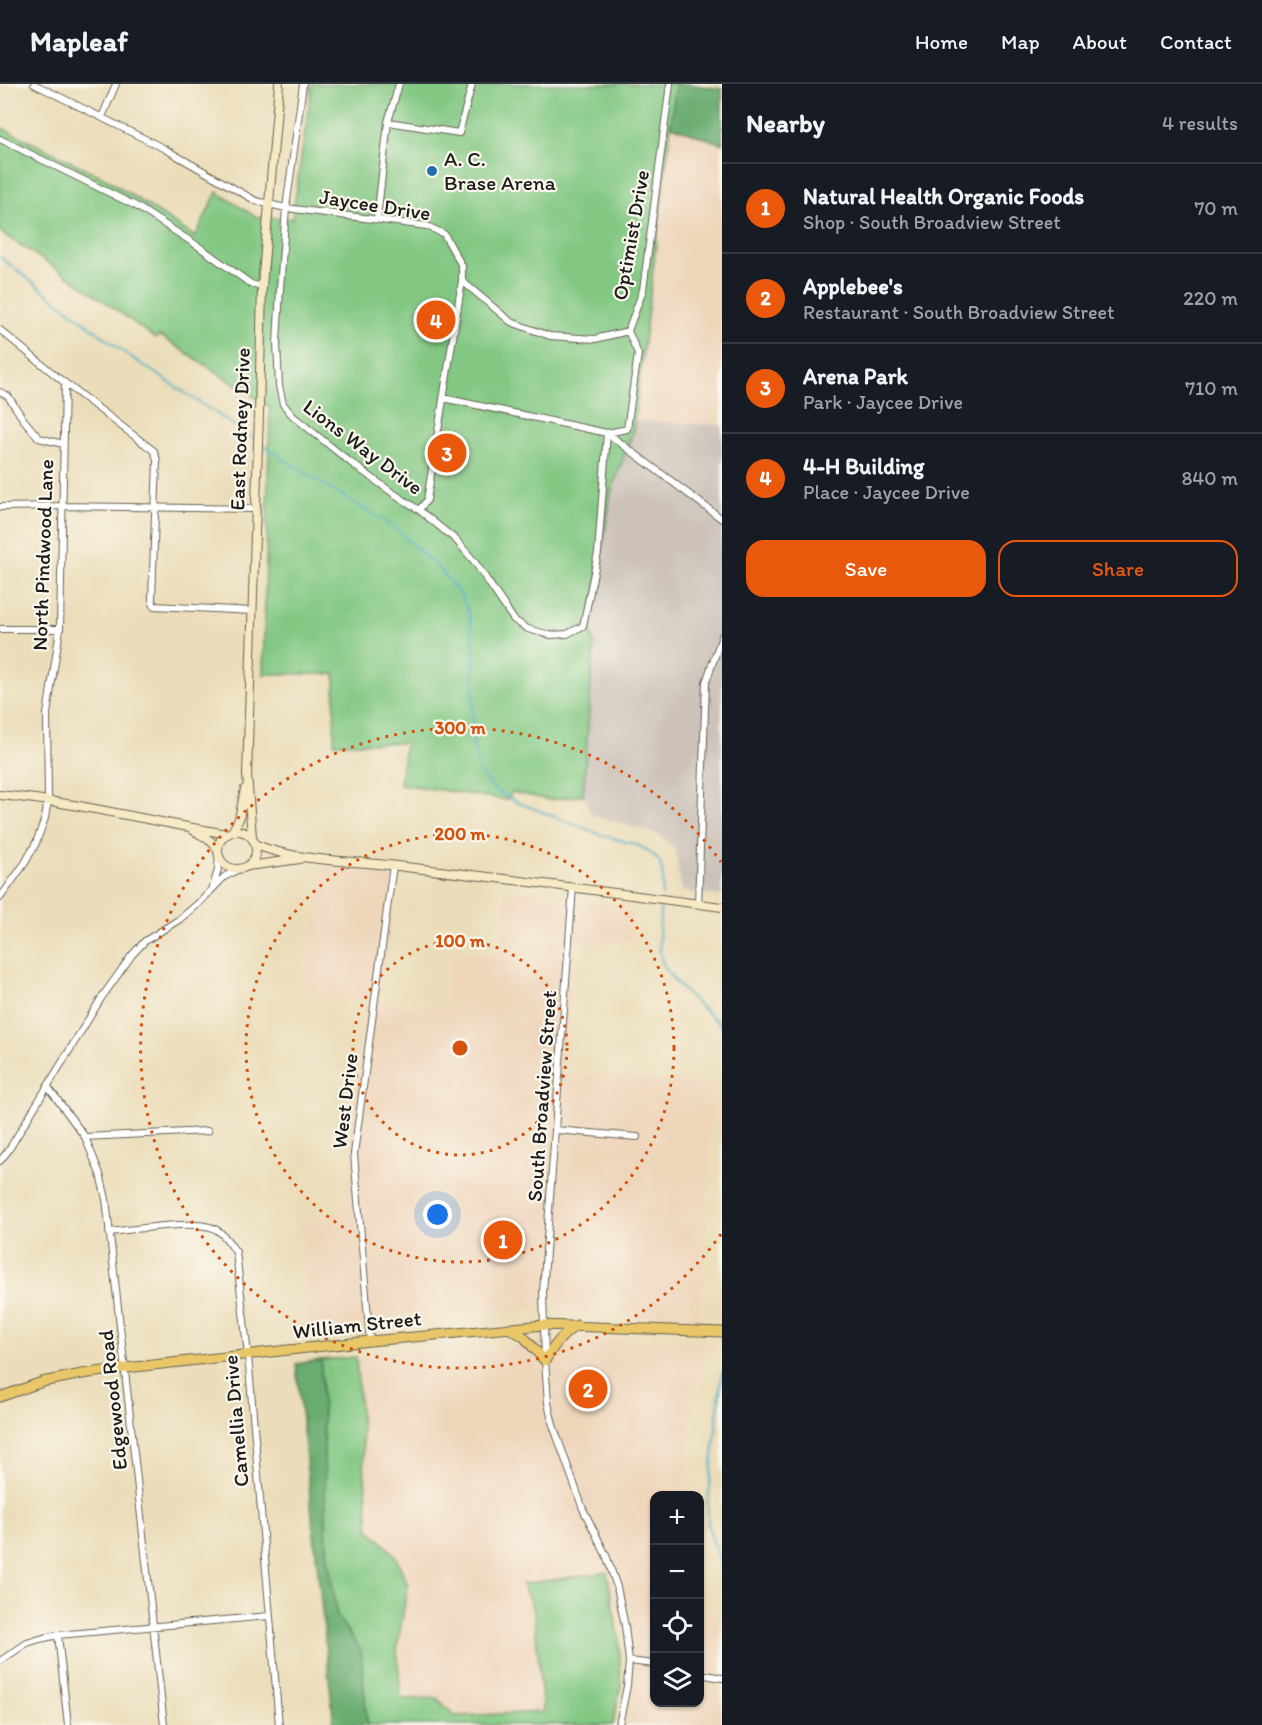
<!DOCTYPE html>
<meta charset="utf-8">
<style>
body{margin:0;font-family:Itim,sans-serif;background:#20242c;color:#f1f3f6}
.controls{position:absolute;right:18px;bottom:18px;display:grid;overflow:hidden;border-radius:12px;box-shadow:0 2px 4px #0004}
.controls button{width:54px;height:54px;display:grid;place-items:center;padding:0;border:0;border-bottom:2px solid #363941;background:#171b24;color:#f1f3f6;font:30px sans-serif}
.you{position:absolute;left:438px;top:1131px;width:21px;height:21px;margin:-15px;border:4px solid #fff;border-radius:50%;background:#1a73e8;box-shadow:0 0 0 9px #1a73e833}
.badge{display:grid;place-items:center;width:39px;height:39px;border-radius:50%;background:#ea580c;color:#fff;font-size:20px;font-weight:700}
.pin{position:absolute;translate:-50% -50%;border:3px solid #fff;box-shadow:0 2px 6px #0006}
.list{margin:0;padding:0;list-style:none}
h2{display:flex;justify-content:space-between;align-items:center;height:78px;margin:0;padding:0 24px;font-size:26px}
h2 small{font-size:20px;font-weight:400;color:#9ea1a6}
.list li{display:grid;grid-template-columns:39px 1fr auto;gap:18px;align-items:center;box-sizing:border-box;height:90px;padding:0 24px;border-top:2px solid #363941}
.list b{display:block;font-size:22px;white-space:nowrap}
.list p{margin:0;font-size:20px;white-space:nowrap;color:#9ea1a6}
.list em{font-size:20px;font-style:normal;color:#9ea1a6}
.actions{display:flex;gap:12px;padding:18px 24px}
.actions a{flex:1;padding:14px 0;border:2px solid #ea580c;border-radius:18px;text-align:center;font-size:21px;color:#ea580c}
.actions .main{background:#ea580c;color:#fff}
.icon{flex:none;width:33px;height:33px;fill:none;stroke:currentColor;stroke-width:2;stroke-linecap:round;stroke-linejoin:round}
.map{position:relative;flex:none;width:722px;height:1641px;overflow:hidden}
header{display:flex;align-items:center;gap:36px;box-sizing:border-box;height:84px;padding:0 30px;background:#171b24;border-bottom:2px solid #363941}
header strong{font-size:28px}
nav{display:flex;gap:33px;margin-inline-start:auto;font-size:21px}
main{display:flex}
aside{flex:1;background:#171b24}
.map>svg:first-child{display:block}
.built{fill:#eed6bb}
.industrial{fill:#ccc2b9}
.green{fill:#82c883;stroke:#4f7250;stroke-width:1.5}
.forest{fill:#69ac71;stroke:#426446;stroke-width:1.5}
.lines{fill:none;stroke-linecap:round;stroke-linejoin:round}
.stream{stroke:#41abc0;stroke-width:2}
.street-casing{stroke:#646053;stroke-width:8}
.secondary-casing{stroke:#646053;stroke-width:10}
.primary-casing{stroke:#646053;stroke-width:11}
.street{stroke:#fff;stroke-width:6}
.secondary{stroke:#f6e9c3;stroke-width:8}
.primary{stroke:#e9c769;stroke-width:9}
.ring{fill:none;stroke:#d4530e;stroke-width:3;stroke-dasharray:3 6}
.poi-dot{fill:#1f6fb2;stroke:#fbf7ec;stroke-width:2}
.labels{text-anchor:middle;stroke-width:4.5;stroke-linejoin:round;paint-order:stroke}
.poi-label{font-size:21px;fill:#1c1c1c;stroke:#fbf7ec;text-anchor:start}
.street-label{font-size:21px;fill:#1c1c1c;stroke:#fbf7ec}
.centre{fill:#d4530e;stroke:#fbf7ec;stroke-width:3}
.ring-label{font-size:18px;text-anchor:middle;font-weight:bold;fill:#d4530e;stroke:#fbf7ec;stroke-width:4.5;stroke-linejoin:round;paint-order:stroke}
</style>
<header>
<strong>Mapleaf</strong>
<nav><a>Home</a><a>Map</a><a>About</a><a>Contact</a></nav>
</header>
<main>
<div class="map">
<svg width="722" height="1641" viewBox="0 0 722 1641">
<rect width="100%" height="100%" fill="#fbf7ec"/>
<filter id="ink" filterUnits="userSpaceOnUse"><feTurbulence type="fractalNoise" baseFrequency=".0167" numOctaves="2"/><feDisplacementMap in="SourceGraphic" scale="12" xChannelSelector="R" yChannelSelector="G"/><feConvolveMatrix kernelMatrix="1 2 1 2 8 2 1 2 1" color-interpolation-filters="sRGB"/></filter>
<filter id="wash" filterUnits="userSpaceOnUse"><feTurbulence type="fractalNoise" baseFrequency=".008" numOctaves="4" result="noise"/><feDisplacementMap in="SourceGraphic" scale="24" xChannelSelector="R" yChannelSelector="G"/><feGaussianBlur stdDeviation="1.35" result="paint"/><feColorMatrix in="noise" values="0 0 0 0 0 0 0 0 0 0 0 0 0 0 0 0 0 1.4 0 .05"/><feComposite in="paint" operator="in"/></filter>
<g filter="url(#wash)">
<rect width="100%" height="100%" fill="#ebddb9"/>
<path class="built" d="M671,42L722,60V325L718,326L717,341L634,337Z
M322,781L396,789L381,920L446,925L451,867L500,872L504,805L627,822L633,829L632,857L601,860L575,859L565,989L714,1000L700,1237L525,1225L309,1245L300,1137L345,1127L366,917L305,910Z
M588,1255L711,1258L694,1311L684,1411L654,1412V1618H700V1526L711,1527L722,1535V1641H625L635,1588L631,1525L614,1527L607,1489L523,1501L534,1527L544,1628L455,1632L437,1614L401,1615L397,1565L408,1501L395,1471L369,1445L356,1273L386,1269L486,1264Z"/>
<path class="industrial" d="M634,337L722,341V812L682,807L675,765L660,751L592,731L583,711L594,560L590,542L611,408L633,347Z"/>
<path class="green" d="M312,0H676L633,347L611,408L590,542L594,560L583,711L549,716L512,708L507,716L400,700L405,659H334L335,590H263L270,323L161,252L155,254L79,199L0,148V43L107,95L195,153L217,108L256,133L292,135Z
M356,1273L369,1445L395,1471L408,1501L397,1565L401,1615L437,1614L455,1632L543,1628L534,1527L522,1500L607,1488L619,1555L621,1601L613,1641H367L361,1567L337,1532L327,1467L321,1276Z"/>
<path class="forest" d="M676,0H688L722,5V60L671,42Z
M321,1276L327,1467L337,1532L361,1567L367,1641H334L296,1280Z"/>
<g class="lines">
<path class="stream" d="M0,173L125,269L256,356
M261,360L318,397L394,443L442,488L461,511L469,530L474,561L473,661L480,689L495,706L519,719L602,751L637,761L650,768L660,778L663,793L662,812
M661,818C660,835 657,857 661,874C666,895 705,926 722,942
M722,1288L708,1419V1442L722,1484"/>
</g>
</g>
<g filter="url(#ink)">
<g class="lines">
<g class="street-casing">
<path id="street" d="M34,0L163,64L256,117L286,124L427,142L444,150L462,182V197L427,416L419,426
M303,0L286,124L280,205L277,259L279,302L283,320L293,332L350,378L390,407L419,426L456,456L474,477L514,536L528,545L550,551L567,550L583,542L598,469L607,349L627,345L638,270L628,247L643,206L670,0
M102,33L116,0
M388,38L459,49L472,0
M0,55L136,122L198,162L251,200L262,203
M377,135L388,38L399,0
M462,197L511,238L550,252L595,255L628,247
M0,246L65,299L154,367L157,376L152,515L154,522L253,527
M0,308L8,312L23,335L39,354L63,360
M443,314L607,349L722,435
M0,423L63,422L256,425
M0,545H60
M213,803L218,785L219,769
M573,803L543,1208L545,1277L548,1319L553,1341L583,1425L606,1471L617,1503L625,1542L629,1577L627,1602L619,1641
M0,814L25,779L36,759L45,734L48,716L47,630L60,545L65,299
M698,820L706,598L722,552
M48,1003L85,1053L100,1090L106,1115L164,1641
M556,1046L637,1053
M85,1053L208,1047
M0,1077L8,1067L102,913L132,871L145,857L180,835L202,816L224,793L237,786
M109,1148C133,1146 199,1134 217,1146C225,1151 230,1160 236,1168L248,1271L279,1641
M370,1257L354,1070L393,781
M58,1551L68,1641
M0,1577L27,1559L40,1555L58,1551L269,1532
M629,1577L654,1580
M700,1590L722,1594"/>
</g>
<g class="secondary-casing">
<path id="secondary" d="M0,711C77,718 151,738 228,750
M193,746C202,752 213,756 218,766
M218 766a19 19 0 1 1 38 0a19 19 0 1 1-38 0Z
M232,748L239,735L245,705
M252,753L247,691L259,330L262,203L279,0
M256,761C303,779 355,776 405,783C510,795 616,809 722,823
M248,782L300,775"/>
</g>
<g class="primary-casing">
<path id="primary" d="M508,1244L523,1252L545,1277C554,1261 562,1251 577,1241
M0,1313L42,1298L82,1290L126,1284L370,1257L544,1241L722,1248"/>
</g>
<use href="#street" class="street"/>
<use href="#secondary" class="secondary"/>
<use href="#primary" class="primary"/>
</g>
</g>
<g class="ring">
<circle cx="460" cy="964" r="107"/>
<circle cx="460" cy="964" r="214"/>
<path d="M721 1150A320 320 0 1 1 721 778"/>
</g>
<circle class="poi-dot" cx="432" cy="87" r="6"/>
<g class="labels">
<g class="poi-label">
<text x="444" y="82">A. C.<tspan x="444" dy="24">Brase Arena</tspan></text>
</g>
<g class="street-label">
<text transform="translate(375 121) rotate(9)" y="7">Jaycee Drive</text>
<text transform="translate(631 151) rotate(-80)" y="7">Optimist Drive</text>
<text transform="translate(240 345) rotate(-88)" y="7">East Rodney Drive</text>
<text transform="translate(363 363) rotate(37)" y="7">Lions Way Drive</text>
<text transform="translate(43 471) rotate(-88)" y="7">North Pindwood Lane</text>
<text transform="translate(542 1012) rotate(-86)" y="7">South Broadview Street</text>
<text transform="translate(345 1017) rotate(-83)" y="7">West Drive</text>
<text transform="translate(357 1241) rotate(-6)" y="7">William Street</text>
<text transform="translate(113 1316) rotate(-96)" y="7">Edgewood Road</text>
<text transform="translate(236 1337) rotate(-95)" y="7">Camellia Drive</text>
</g>
</g>
<circle cx="460" cy="964" r="9" class="centre"/>
<g class="ring-label">
<text x="460" y="650">300 m</text>
<text x="460" y="756">200 m</text>
<text x="460" y="863">100 m</text>
</g>
</svg>
<div class="controls">
<button>+</button>
<button>−</button>
<button><svg class="icon" aria-label="locate" viewBox="0 0 24 24"><circle cx="12" cy="12" r="6"/><path d="M12 2v4M12 18v4M2 12h4M18 12h4"/></svg></button>
<button><svg class="icon" aria-label="layers" viewBox="0 0 24 24"><path d="M12 4l9 5-9 5-9-5zM3 14l9 5 9-5"/></svg></button>
</div>
<div class="you"></div>
<div class="pin badge" style="left:503px;top:1156px">1</div>
<div class="pin badge" style="left:588px;top:1305px">2</div>
<div class="pin badge" style="left:447px;top:369px">3</div>
<div class="pin badge" style="left:436px;top:236px">4</div>
</div>
<aside>
<h2>Nearby<small>4 results</small></h2>
<ul class="list">
<li><span class="badge">1</span><div><b>Natural Health Organic Foods</b><p>Shop · South Broadview Street</p></div><em>70 m</em></li>
<li><span class="badge">2</span><div><b>Applebee's</b><p>Restaurant · South Broadview Street</p></div><em>220 m</em></li>
<li><span class="badge">3</span><div><b>Arena Park</b><p>Park · Jaycee Drive</p></div><em>710 m</em></li>
<li><span class="badge">4</span><div><b>4-H Building</b><p>Place · Jaycee Drive</p></div><em>840 m</em></li>
</ul>
<div class="actions"><a class="main">Save</a><a>Share</a></div>
</aside>
</main>
